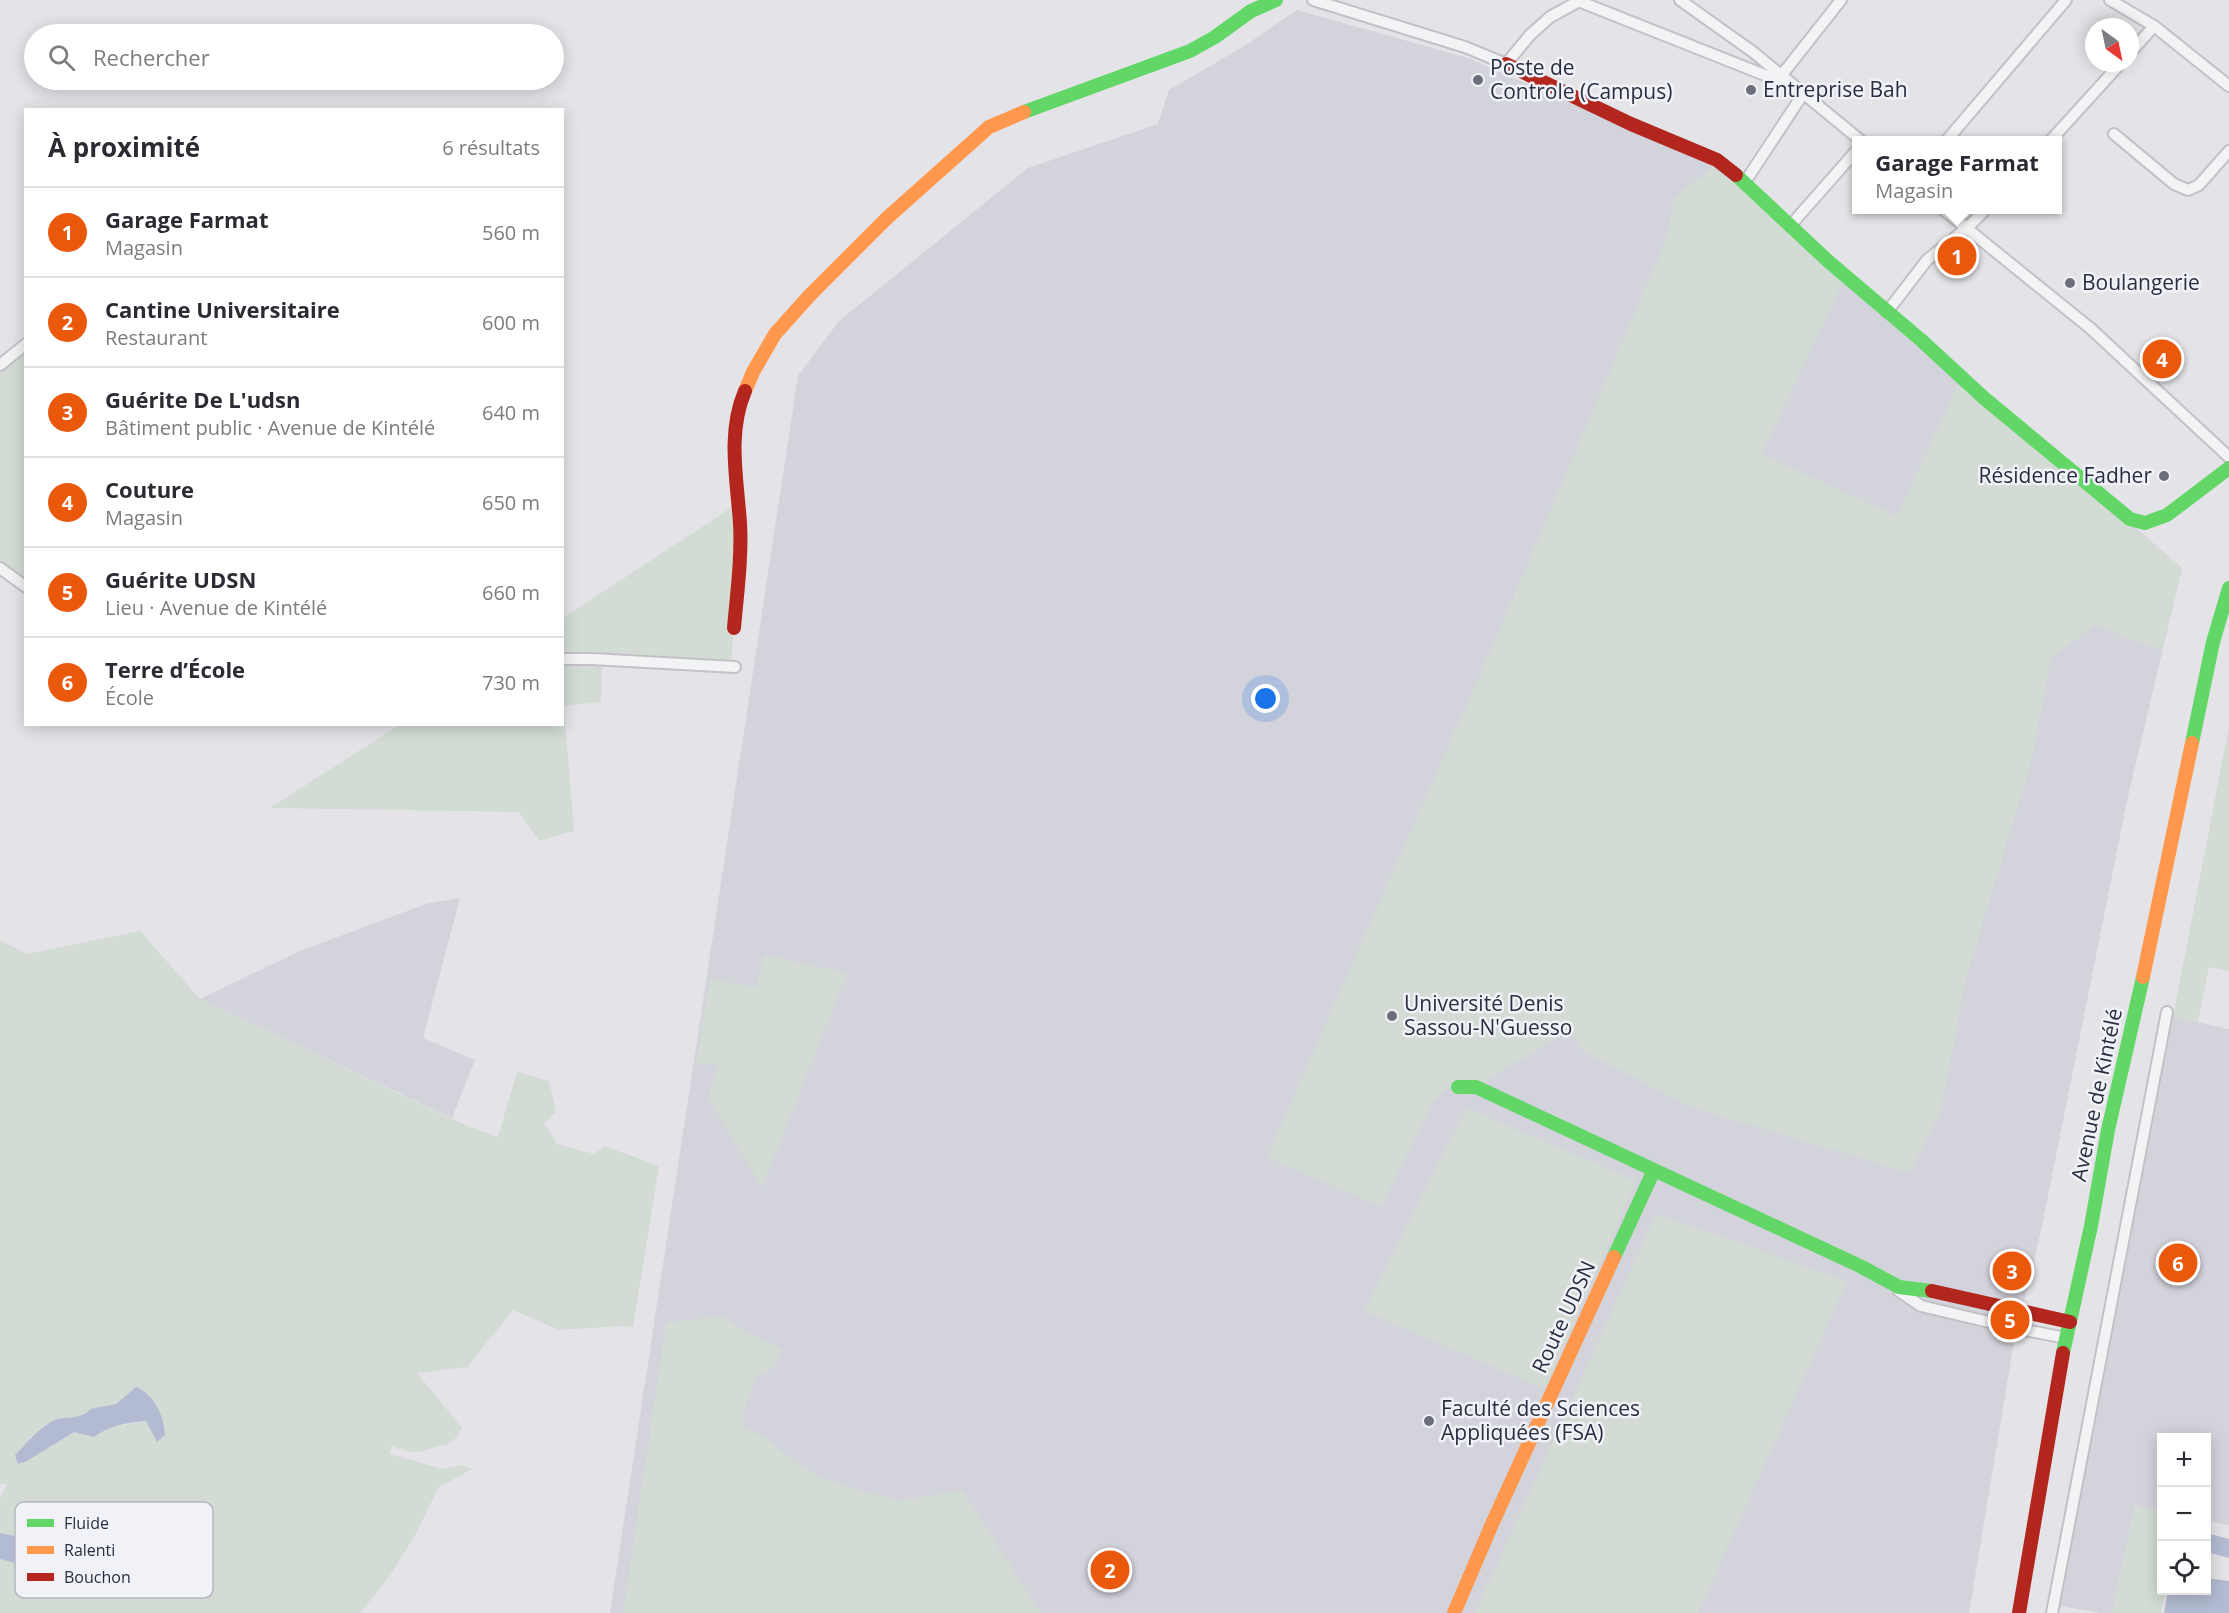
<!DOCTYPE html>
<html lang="fr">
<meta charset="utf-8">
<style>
body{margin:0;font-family:"Open Sans",sans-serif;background:#f2f2f3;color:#2b2b33}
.controls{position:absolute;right:18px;bottom:18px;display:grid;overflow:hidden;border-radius:0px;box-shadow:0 3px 15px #0003}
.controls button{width:54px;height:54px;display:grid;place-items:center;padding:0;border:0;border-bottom:2px solid #e1e1e2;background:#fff;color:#2b2b33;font:30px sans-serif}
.compass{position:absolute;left:2085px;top:18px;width:54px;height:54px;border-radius:50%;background:#fff;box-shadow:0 3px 15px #0003;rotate:147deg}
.you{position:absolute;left:1266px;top:699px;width:21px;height:21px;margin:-15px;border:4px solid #fff;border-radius:50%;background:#1a73e8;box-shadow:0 0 0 9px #1a73e833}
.badge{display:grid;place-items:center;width:39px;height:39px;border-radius:50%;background:#ea580c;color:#fff;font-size:20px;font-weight:700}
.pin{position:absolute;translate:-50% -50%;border:3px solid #fff;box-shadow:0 2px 6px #0006}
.popup{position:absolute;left:1852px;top:136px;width:210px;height:78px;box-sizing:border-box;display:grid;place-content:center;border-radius:0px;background:#fff;filter:drop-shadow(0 2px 4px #0005);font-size:20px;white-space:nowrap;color:#7c7c81}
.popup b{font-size:22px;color:#2b2b33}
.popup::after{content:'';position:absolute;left:50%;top:100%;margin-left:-12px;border:12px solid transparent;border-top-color:#fff}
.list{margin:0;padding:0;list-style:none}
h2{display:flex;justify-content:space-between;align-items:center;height:78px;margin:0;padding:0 24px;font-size:26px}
h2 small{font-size:20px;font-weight:400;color:#7c7c81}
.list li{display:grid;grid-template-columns:39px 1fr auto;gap:18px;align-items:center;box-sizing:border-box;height:90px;padding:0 24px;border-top:2px solid #e1e1e2}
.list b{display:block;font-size:22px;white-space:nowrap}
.list p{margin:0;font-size:20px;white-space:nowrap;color:#7c7c81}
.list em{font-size:20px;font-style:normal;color:#7c7c81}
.icon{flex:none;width:33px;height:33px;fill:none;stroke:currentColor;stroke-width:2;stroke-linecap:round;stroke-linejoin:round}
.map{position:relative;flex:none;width:2229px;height:1613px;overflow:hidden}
.search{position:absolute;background:#fff;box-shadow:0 3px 15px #0003;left:24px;top:24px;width:540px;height:66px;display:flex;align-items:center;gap:15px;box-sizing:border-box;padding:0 21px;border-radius:33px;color:#7c7c81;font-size:22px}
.panel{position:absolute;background:#fff;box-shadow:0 3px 15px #0003;left:24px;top:108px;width:540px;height:618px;border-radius:0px}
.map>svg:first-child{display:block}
.built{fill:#d2d3db}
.green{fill:#d2dbd4;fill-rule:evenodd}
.water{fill:#b3bbd2}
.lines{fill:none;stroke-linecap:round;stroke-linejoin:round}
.street-casing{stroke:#c2c2c6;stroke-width:14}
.street{stroke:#f2f3f5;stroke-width:10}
.fast{stroke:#63d668;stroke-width:14}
.slow{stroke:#ff974d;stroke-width:14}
.jam{stroke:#b3261e;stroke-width:14}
.poi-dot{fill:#6b6e7b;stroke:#f1f2f7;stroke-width:2}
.labels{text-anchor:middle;stroke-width:5;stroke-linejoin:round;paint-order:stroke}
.poi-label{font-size:21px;fill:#2a2e41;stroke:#f1f2f7;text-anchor:start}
.street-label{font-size:21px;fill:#2a2e41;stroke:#f1f2f7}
.key{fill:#f1f2f7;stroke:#b5b7c0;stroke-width:1.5}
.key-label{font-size:16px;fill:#2a2e41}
</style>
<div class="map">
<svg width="2229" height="1613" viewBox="0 0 2229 1613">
<rect width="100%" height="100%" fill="#e4e4e8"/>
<path class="built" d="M1297,10L1468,58L1714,166L1846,277L2182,568L2127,801L2041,1231L2013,1347L1969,1613H610L798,376L839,321L1028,168L1158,124L1169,90L1246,45Z
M460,898L423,1038L475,1060L452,1118L200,999L300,951L426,904Z
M2173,1017L2229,1029V1525L2207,1521L2206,1438H2162L2161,1511L2135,1506L2112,1613H2100L2060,1606Z"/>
<path class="green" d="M1714,166L1794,229L1846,277L1761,454L1897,516L1959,383L2182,568L2162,651L2095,625L2051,658L2032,759L1965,982L1941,1110L1910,1173L1688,1106L1583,1051L1569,1031L1484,1082L1455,1080L1433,1102L1381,1207L1267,1157L1490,652L1668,235L1673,199Z
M25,345V582L0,562V370Z
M734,506V628L731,662L563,655V618Z
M563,662L602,664L601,702L564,706L574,831L539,841L519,812L270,808L399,725L562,724Z
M2229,726V971L2209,967L2198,1023L2173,1017Z
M140,931L200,999L463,1124L498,1137L517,1072L549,1081L556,1112L544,1123L557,1144L594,1154L604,1146L659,1166L633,1327L622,1326L559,1330L513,1310L467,1367L417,1373L462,1428L456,1438L445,1446C436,1444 426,1452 416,1452C408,1452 398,1448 391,1446L390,1454L442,1469L462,1465L472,1469L438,1488L417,1532L391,1574L360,1613H0V1559L19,1564L42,1538H26L0,1533V1498L7,1484H0V940L27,954ZM136,1388L157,1442L146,1421L108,1428L94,1437L74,1432L61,1440L15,1455C26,1444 40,1425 55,1420C66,1416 83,1420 91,1409L116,1404Z
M763,955L847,973L762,1187L708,1098L719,1066L696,1063L710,979L756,987Z
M1467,1108L1636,1181L1545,1389L1364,1311Z
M1656,1214L1847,1281L1698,1613H1475Z
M721,1316L742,1330L783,1349L774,1367L755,1378L743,1413L745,1428L769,1439L793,1461L817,1475L839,1484L898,1501L962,1491L1041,1613H623L666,1323Z
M2135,1506L2161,1511L2162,1590L2165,1591L2161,1613H2112Z"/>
<path class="water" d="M136,1387C155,1395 164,1416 165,1435L157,1442L146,1421C126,1423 110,1425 94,1437L74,1432L27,1461L18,1464L15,1455C26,1444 40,1426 55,1420C65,1416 83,1420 90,1409L116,1404Z
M0,1533L26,1538L42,1537L40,1549L18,1564L0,1559Z
M2207,1533L2229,1539V1558L2207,1552Z
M2207,1578L2229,1581V1613H2164L2168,1591L2206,1590Z"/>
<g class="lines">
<g class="street-casing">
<path id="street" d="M1313,0L1465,47L1506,64L1530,35L1550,17L1579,1
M1576,0L1795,87
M1680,0L1753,52L1860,140
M2110,0L2154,26L2229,86
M2130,53L2154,26
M1781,76L1841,0
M2114,134L2174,184L2188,190L2199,185L2229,151
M1947,140L2066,0
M2051,140L2121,63
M1745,182L1803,94
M1944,210L2090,328L2229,457
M1790,226L1856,151
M1887,312L1927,260L1967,228L1985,210
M0,365L26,344
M0,568L26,587
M562,659H592L735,667
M1899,1287V1291L1921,1306L2014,1328L2066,1338
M2052,1613L2167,1012"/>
</g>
<use href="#street" class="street"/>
<path class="fast" d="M1024,112L1190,51L1215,37L1251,11L1276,0
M1736,175L1828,261L1921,340L1984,398L2130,519L2145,523L2167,515L2229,468
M2192,743L2213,642L2229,588
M1458,1087H1476L1860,1266L1899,1287L1932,1291
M1614,1257L1654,1170
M2063,1353L2091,1226L2108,1130L2143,977"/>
<path class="slow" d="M745,391L753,372L775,334L810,295L887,218L989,127L1024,112
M2143,977L2192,743
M1454,1613L1492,1524L1614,1257"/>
<path class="jam" d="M1506,64L1631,124L1717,160L1736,175
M734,628C737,593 742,558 740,523C737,479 727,433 745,391
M1932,1291L2070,1322
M2019,1613L2063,1353"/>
</g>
<g class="poi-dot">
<circle cx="1478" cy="80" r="6"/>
<circle cx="1751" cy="90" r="6"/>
<circle cx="2070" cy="283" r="6"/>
<circle cx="2164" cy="476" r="6"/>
<circle cx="1392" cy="1016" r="6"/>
<circle cx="1429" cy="1421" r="6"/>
</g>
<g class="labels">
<g class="poi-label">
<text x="1490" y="75">Poste de<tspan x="1490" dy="24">Controle (Campus)</tspan></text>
<text x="1763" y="97">Entreprise Bah</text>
<text x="2082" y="290">Boulangerie</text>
<text x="2152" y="483" text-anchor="end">Résidence Fadher</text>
<text x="1404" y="1011">Université Denis<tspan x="1404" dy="24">Sassou-N'Guesso</tspan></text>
<text x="1441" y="1416">Faculté des Sciences<tspan x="1441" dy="24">Appliquées (FSA)</tspan></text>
</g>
<g class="street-label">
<text transform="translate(2097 1095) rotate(-78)" y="7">Avenue de Kintélé</text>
<text transform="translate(1564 1317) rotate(-65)" y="7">Route UDSN</text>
</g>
</g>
<rect x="15" y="1502" width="198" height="96" rx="9" class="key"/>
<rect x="27" y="1519" width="27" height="8" fill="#63d668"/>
<rect x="27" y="1546" width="27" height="8" fill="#ff974d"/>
<rect x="27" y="1573" width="27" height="8" fill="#b3261e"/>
<g class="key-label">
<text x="64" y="1529">Fluide</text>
<text x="64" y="1556">Ralenti</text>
<text x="64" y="1583">Bouchon</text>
</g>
</svg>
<div class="controls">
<button>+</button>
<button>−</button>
<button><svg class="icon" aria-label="locate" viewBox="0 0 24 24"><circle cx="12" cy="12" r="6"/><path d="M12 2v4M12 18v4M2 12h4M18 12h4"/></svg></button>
</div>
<svg class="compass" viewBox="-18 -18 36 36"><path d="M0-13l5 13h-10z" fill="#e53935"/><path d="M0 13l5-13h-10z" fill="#7c7c81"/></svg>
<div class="you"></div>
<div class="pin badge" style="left:1957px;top:256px">1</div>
<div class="popup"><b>Garage Farmat</b>Magasin</div>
<div class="pin badge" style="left:1110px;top:1570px">2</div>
<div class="pin badge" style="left:2012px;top:1271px">3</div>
<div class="pin badge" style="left:2162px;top:359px">4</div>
<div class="pin badge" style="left:2010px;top:1320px">5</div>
<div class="pin badge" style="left:2178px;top:1263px">6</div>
<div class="search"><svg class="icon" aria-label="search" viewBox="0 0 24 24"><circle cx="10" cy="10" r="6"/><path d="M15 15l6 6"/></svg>Rechercher</div>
<section class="panel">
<h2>À proximité<small>6 résultats</small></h2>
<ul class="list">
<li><span class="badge">1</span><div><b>Garage Farmat</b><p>Magasin</p></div><em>560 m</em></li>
<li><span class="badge">2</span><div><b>Cantine Universitaire</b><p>Restaurant</p></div><em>600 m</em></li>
<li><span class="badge">3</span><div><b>Guérite De L'udsn</b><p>Bâtiment public · Avenue de Kintélé</p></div><em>640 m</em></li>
<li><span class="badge">4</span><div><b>Couture</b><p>Magasin</p></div><em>650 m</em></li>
<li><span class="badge">5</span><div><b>Guérite UDSN</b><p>Lieu · Avenue de Kintélé</p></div><em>660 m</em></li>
<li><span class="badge">6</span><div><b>Terre d’École</b><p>École</p></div><em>730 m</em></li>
</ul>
</section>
</div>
